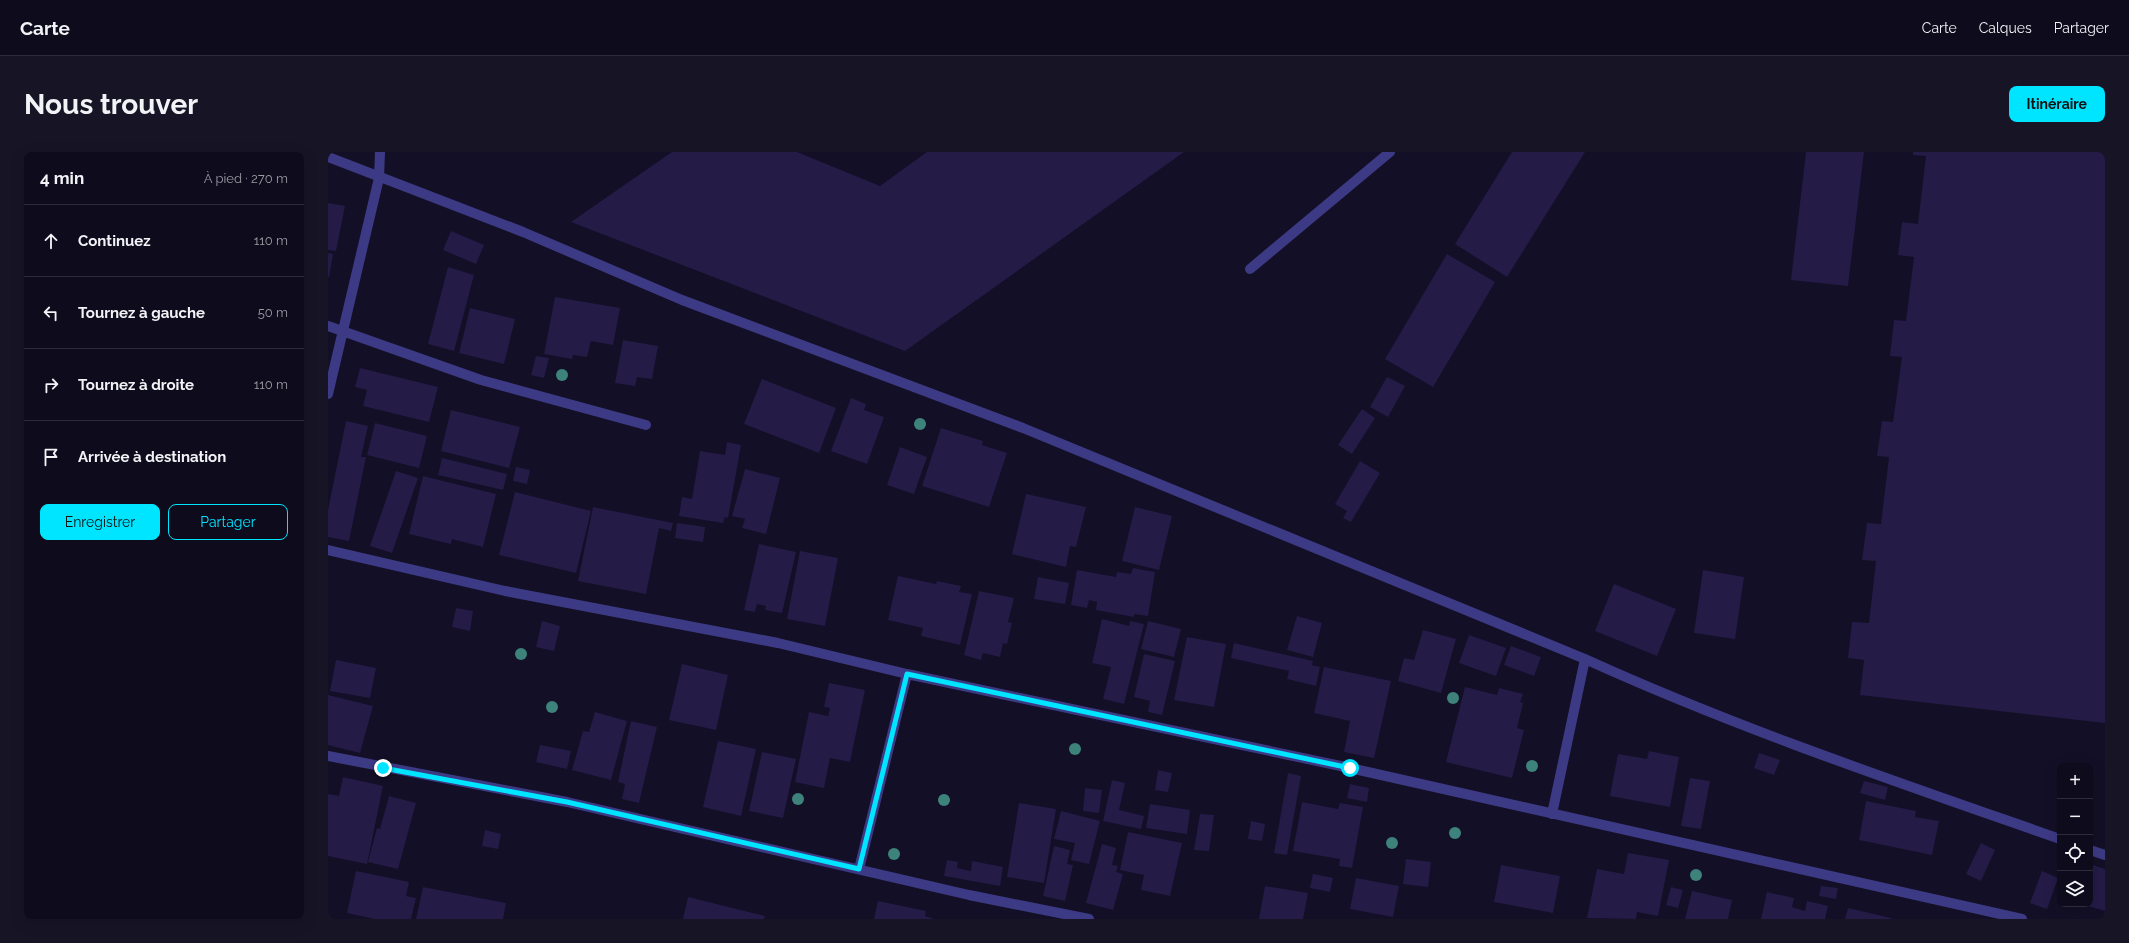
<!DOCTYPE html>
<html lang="fr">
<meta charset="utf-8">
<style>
body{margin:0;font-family:Raleway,sans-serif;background:#171425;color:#f1f3f6}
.controls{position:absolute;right:12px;bottom:12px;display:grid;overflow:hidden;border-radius:8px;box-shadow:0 4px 16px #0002}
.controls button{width:36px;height:36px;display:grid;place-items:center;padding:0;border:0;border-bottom:1px solid #2e2b3b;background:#0e0b1c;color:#f1f3f6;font:20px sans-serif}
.stop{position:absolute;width:12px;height:12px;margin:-9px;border:3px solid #00e5ff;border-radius:50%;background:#fff}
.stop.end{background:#00e5ff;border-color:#fff;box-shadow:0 1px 4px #0008}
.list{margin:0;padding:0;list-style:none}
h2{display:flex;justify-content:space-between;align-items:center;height:52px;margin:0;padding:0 16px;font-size:17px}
h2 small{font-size:13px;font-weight:400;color:#9b9ba3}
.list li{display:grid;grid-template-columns:26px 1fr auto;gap:12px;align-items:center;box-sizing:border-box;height:72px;padding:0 16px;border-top:1px solid #2e2b3b}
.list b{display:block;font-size:15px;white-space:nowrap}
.list em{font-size:13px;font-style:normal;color:#9b9ba3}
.actions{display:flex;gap:8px;padding:12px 16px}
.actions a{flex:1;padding:9px 0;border:1px solid #00e5ff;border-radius:8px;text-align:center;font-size:14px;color:#00e5ff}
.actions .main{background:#00e5ff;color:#111}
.icon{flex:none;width:22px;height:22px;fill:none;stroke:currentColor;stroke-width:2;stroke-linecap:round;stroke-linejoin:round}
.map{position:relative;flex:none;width:1777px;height:767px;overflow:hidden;border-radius:8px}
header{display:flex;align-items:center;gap:24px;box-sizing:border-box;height:56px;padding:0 20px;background:#0e0b1c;border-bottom:1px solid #2e2b3b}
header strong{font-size:19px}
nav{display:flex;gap:22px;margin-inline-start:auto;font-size:14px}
.intro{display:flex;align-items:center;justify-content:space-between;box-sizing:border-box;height:96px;padding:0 24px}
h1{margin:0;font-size:28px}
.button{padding:10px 18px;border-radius:8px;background:#00e5ff;color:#111;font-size:14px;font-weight:700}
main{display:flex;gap:24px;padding:0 24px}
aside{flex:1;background:#0e0b1c;border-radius:8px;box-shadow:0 4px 16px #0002}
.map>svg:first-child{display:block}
.building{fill:#241b47}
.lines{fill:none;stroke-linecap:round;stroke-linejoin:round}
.lane{stroke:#3d3a85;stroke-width:10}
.street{stroke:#3d3a85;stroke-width:10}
.tree{fill:#3d827b}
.route{stroke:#00e5ff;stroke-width:5}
</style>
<header>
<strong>Carte</strong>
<nav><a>Carte</a><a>Calques</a><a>Partager</a></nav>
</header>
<div class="intro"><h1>Nous trouver</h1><a class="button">Itinéraire</a></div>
<main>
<aside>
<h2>4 min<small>À pied · 270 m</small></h2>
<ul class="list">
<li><svg class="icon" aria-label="ahead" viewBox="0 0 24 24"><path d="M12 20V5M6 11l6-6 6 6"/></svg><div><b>Continuez</b></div><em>110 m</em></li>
<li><svg class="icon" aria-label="left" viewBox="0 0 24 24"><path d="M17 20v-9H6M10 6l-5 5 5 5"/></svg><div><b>Tournez à gauche</b></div><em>50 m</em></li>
<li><svg class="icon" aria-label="right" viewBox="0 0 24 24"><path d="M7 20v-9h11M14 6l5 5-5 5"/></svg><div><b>Tournez à droite</b></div><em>110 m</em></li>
<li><svg class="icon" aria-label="arrive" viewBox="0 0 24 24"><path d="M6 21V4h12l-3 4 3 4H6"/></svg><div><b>Arrivée à destination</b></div></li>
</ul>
<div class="actions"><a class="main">Enregistrer</a><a>Partager</a></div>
</aside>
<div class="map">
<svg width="1777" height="767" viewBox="0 0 1777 767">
<rect width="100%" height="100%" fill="#130f26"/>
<path class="building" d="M344,0H469L552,34L599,0H856L577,199L243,70Z
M1184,0H1257L1179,125L1127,92Z
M1478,0H1536L1520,134L1463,128Z
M1585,0H1777V571L1532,543L1536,508L1520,506L1524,470L1541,471L1548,409L1534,408L1539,371L1553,372L1561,305L1549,304L1554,269L1565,270L1574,205L1562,204L1566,168L1578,169L1586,105L1570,103L1574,70L1590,72L1598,4L1585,3Z
M0,51L17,54L8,99L0,98Z
M123,79L156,93L148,112L115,98Z
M0,101L5,102L1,125H0Z
M1119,102L1167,130L1105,235L1057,207Z
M120,115L146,123L126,199L100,192Z
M227,145L292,156L285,193L263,189L259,205L245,203L244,207L216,202Z
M142,156L187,167L176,212L131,201Z
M295,188L330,194L324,227L309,225L307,234L287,231Z
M208,204L221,206L216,226L203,223Z
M32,216L110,235L101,270L35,254L39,238L27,235Z
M1059,225L1077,234L1060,265L1042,255Z
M434,227L508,256L491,301L416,272Z
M523,246L538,252L536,258L556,265L539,312L503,299Z
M1034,257L1047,266L1024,302L1010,293Z
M123,258L192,275L181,316L113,299Z
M18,269L40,274L33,305H38L21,389L0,385V358Z
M47,271L99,284L91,316L39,303Z
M613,276L655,289L654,293L679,301L661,355L594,334Z
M399,290L413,293L400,366L397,365L395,371L351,364L354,345L364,347L372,299L397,303Z
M572,295L599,305L586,342L559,333Z
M114,306L179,322L175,338L110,323Z
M1032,309L1052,321L1023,370L1015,366L1019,359L1007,352Z
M188,315L202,318L199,332L185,329Z
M417,317L452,326L438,382L414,376L417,367L404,364Z
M68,319L90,326L64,401L42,394Z
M95,324L168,342L155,395L124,387L123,392L81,382Z
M187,340L263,359L248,421L171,403Z
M698,342L758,355L748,395L742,394L738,415L684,402Z
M265,355L345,371L343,379L331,376L318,442L250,429Z
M807,355L844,364L831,418L794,409Z
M349,371L377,375L375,390L347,386Z
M431,392L468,400L454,461L437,458L438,454L429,452L427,460L416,458Z
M472,399L510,406L497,474L459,467Z
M805,416L827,420L820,464L806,462V465L768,458L769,450L761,448L759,456L743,453L749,418L788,425L789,420L803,422Z
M1375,418L1416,425L1407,487L1366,481Z
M570,424L608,432L609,429L633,434L631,440L644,442L632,493L593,484L595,476L560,468Z
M710,425L741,431L737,452L706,447Z
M1286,432L1348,457L1329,504L1267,479Z
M651,439L686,446L680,470L684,471L679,492L675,491L672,505L655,501L653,508L636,503Z
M128,456L145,459L142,479L124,475Z
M969,464L994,471L985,505L959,498Z
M774,467L801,474L802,469L816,472L796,552L775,547L783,515L764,511Z
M214,469L232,474L226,499L208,495Z
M820,469L853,477L846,505L813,497Z
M1095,478L1128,487L1113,541L1070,529L1076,506L1086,508Z
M1141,483L1178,496L1168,524L1131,511Z
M859,485L898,492L886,555L846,548Z
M906,491L985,509L984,513L992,515L988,534L959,527L961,519L903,506Z
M1183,494L1213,505L1206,524L1176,513Z
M816,502L847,509L834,563L820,560L822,549L806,545Z
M8,508L48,516L42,546L2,539Z
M354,512L400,523L388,578L341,568Z
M996,515L1063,529L1046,606L1016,600L1022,569L986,561Z
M501,531L537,538L522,610L502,606L496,636L467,630L481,560L500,564L502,556L496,555Z
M1137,535L1169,543L1171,536L1195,542L1192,550L1195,551L1189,576L1196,578L1184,626L1118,610Z
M0,543L45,554L32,601L0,593Z
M267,560L299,569L283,628L244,618L255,579L261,580Z
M303,569L329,575L311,651L294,647L297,632L290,630Z
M390,589L428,597L413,664L375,655Z
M212,593L243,599L239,617L208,610Z
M1321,599L1351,605L1342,655L1282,644L1290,602L1319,607Z
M434,600L468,607L455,666L421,659Z
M1431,601L1452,608L1446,623L1426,616Z
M830,618L844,621L840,640L827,638Z
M960,621L973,624L959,703L946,701Z
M15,625L55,634L39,712L0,704V642L11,644Z
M1362,626L1382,629L1373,677L1353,674Z
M784,628L797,631L791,658L816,664L813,677L775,669Z
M1536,629L1560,635L1557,648L1532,641Z
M1022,632L1041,636L1039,650L1019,646Z
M757,636L774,638L771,661L755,659Z
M61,644L88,651L70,717L40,710L49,676L52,677Z
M1538,649L1588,659L1587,665L1611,669L1604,703L1531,688Z
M974,650L1010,657L1012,651L1035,655L1024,716L1011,714L1012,707L965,699Z
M691,651L728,657L716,731L679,725Z
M822,652L862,658L859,682L818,676Z
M733,659L772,669L761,712L743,708L747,691L726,687Z
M872,662L886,663L881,699L866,698Z
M923,669L937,672L934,689L920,687Z
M157,678L173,682L170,697L154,694Z
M800,680L854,691L842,744L813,738L816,723L792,718Z
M1653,691L1667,698L1653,729L1638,722Z
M774,692L788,696L784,713L790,714L788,720L795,722L785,758L758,751Z
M726,694L742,698L739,712L745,713L737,749L715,744Z
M1300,701L1341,708L1330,764L1309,760L1308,767L1259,766L1269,717L1296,722Z
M1078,707L1103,710L1100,735L1075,732Z
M619,708L630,710L629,716L643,719L644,709L675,715L672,734L616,724Z
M1762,712L1777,717V759L1753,752H1762Z
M1173,713L1232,724L1225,761L1166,750Z
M28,719L81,730L78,744L88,746L83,767H47L19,761Z
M1714,719L1730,726L1719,757L1702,751Z
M985,722L1005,726L1002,740L982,736Z
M1028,726L1071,734L1065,765L1022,757Z
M937,734L980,741L975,767H931Z
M1493,734L1510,736L1508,747L1491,744Z
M95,735L178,751L175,767H88Z
M1343,735L1355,738L1350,756L1338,753Z
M1364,739L1404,748L1400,767H1357Z
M1439,740L1466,746L1464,755L1477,759L1479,749L1500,754L1497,767H1433Z
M360,745L437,764L436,767H355Z
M550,749L598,759L597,764L606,767H546Z
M1520,756L1563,766V767H1517Z"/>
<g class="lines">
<path class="lane" d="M51,26L52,0
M922,117L1062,0"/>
<path class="street" d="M0,5L195,80L354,148L695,276L1257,507C1411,577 1572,631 1732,687
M0,174L153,228L318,273
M0,242L51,26
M0,398L177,439L450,491L579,522L1022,616L1694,767
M0,604L239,650L641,743L761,767
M1224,662L1257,507
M1762,698L1777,703
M531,717L579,522"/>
</g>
<g class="tree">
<circle cx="234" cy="223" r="6"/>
<circle cx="592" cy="272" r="6"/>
<circle cx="193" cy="502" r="6"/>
<circle cx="1125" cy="546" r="6"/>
<circle cx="224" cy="555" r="6"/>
<circle cx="747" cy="597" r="6"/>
<circle cx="1204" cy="614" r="6"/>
<circle cx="470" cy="647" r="6"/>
<circle cx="616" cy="648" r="6"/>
<circle cx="1127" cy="681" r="6"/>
<circle cx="1064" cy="691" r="6"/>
<circle cx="566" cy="702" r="6"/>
<circle cx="1368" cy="723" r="6"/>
</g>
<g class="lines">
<path class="route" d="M55,616L239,650L531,717L579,522L1022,616"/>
</g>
</svg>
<div class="controls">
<button>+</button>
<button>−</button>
<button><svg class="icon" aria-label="locate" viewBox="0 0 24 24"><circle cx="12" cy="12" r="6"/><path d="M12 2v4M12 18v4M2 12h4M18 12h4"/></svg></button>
<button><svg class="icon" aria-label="layers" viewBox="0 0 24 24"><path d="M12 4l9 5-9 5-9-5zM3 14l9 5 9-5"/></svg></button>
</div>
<div class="stop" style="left:1022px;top:616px"></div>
<div class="stop end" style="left:55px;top:616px"></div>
</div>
</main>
